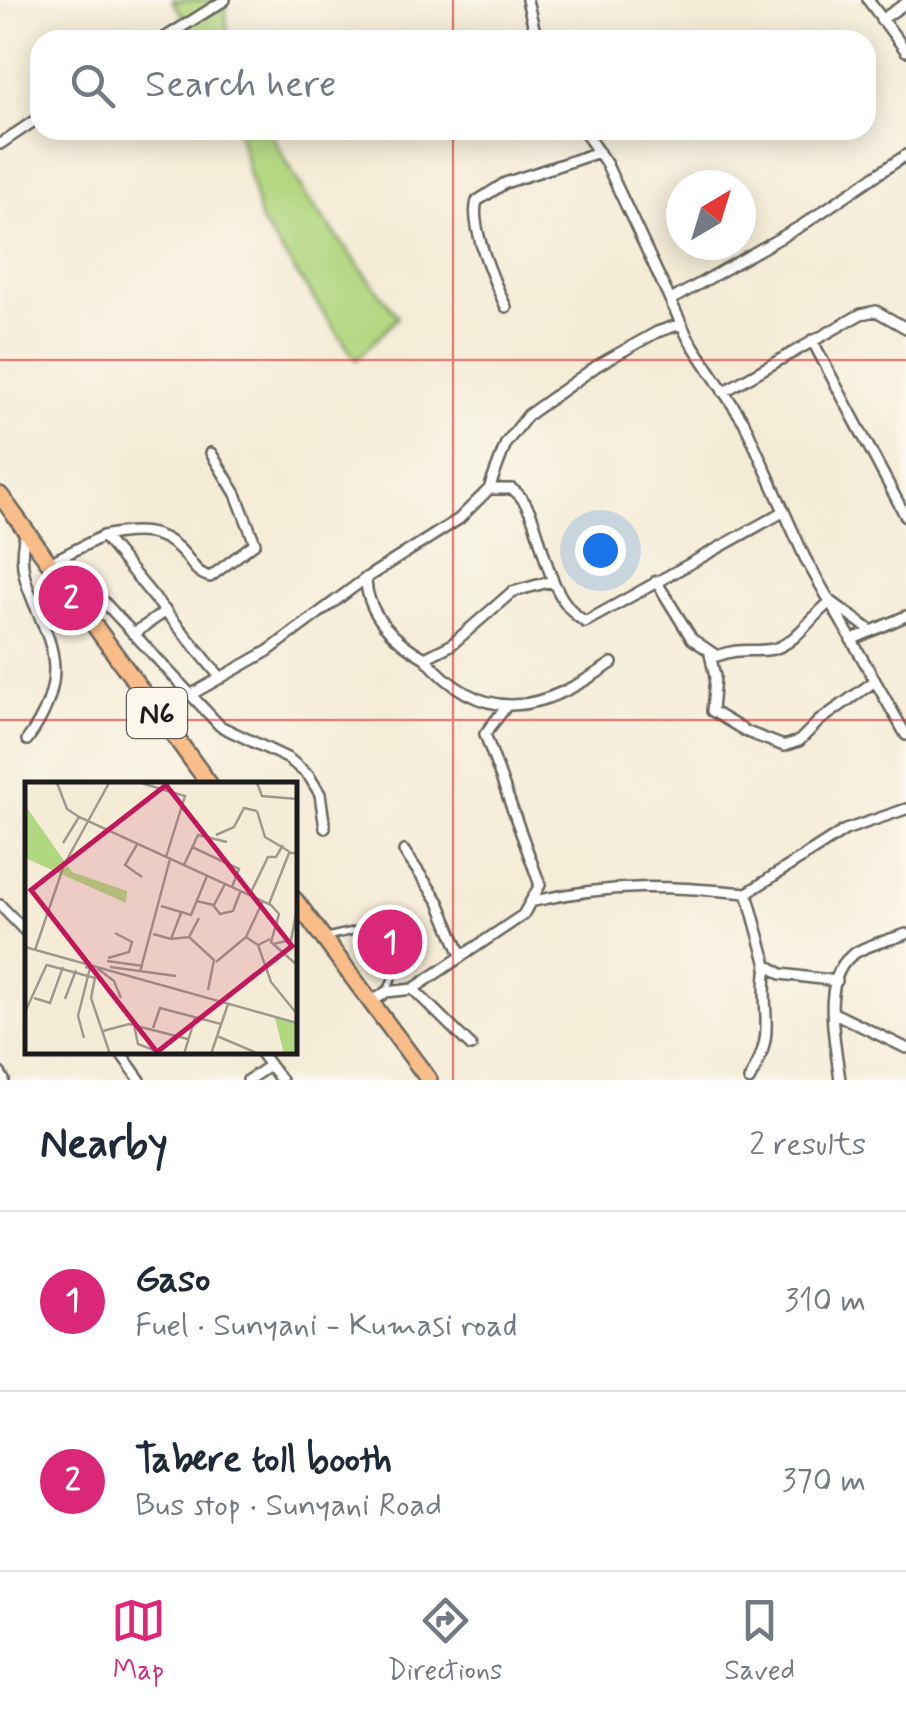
<!DOCTYPE html>
<meta charset="utf-8">
<style>
body{margin:0;font-family:Mynerve,sans-serif;background:#f6f6f7;color:#1f2937}
.compass{position:absolute;left:666px;top:170px;width:90px;height:90px;border-radius:50%;background:#fff;box-shadow:0 5px 25px #0003;rotate:38deg}
.you{position:absolute;left:600px;top:550px;width:35px;height:35px;margin:-25px;border:8px solid #fff;border-radius:50%;background:#1a73e8;box-shadow:0 0 0 15px #1a73e833}
.badge{display:grid;place-items:center;width:65px;height:65px;border-radius:50%;background:#db2777;color:#fff;font-size:32px;font-weight:700}
.pin{position:absolute;translate:-50% -50%;border:5px solid #fff;box-shadow:0 2px 10px #0006}
.list{margin:0;padding:0;list-style:none}
h2{display:flex;justify-content:space-between;align-items:center;height:130px;margin:0;padding:0 40px;font-size:42px}
h2 small{font-size:32px;font-weight:400;color:#747a83}
.list li{display:grid;grid-template-columns:65px 1fr auto;gap:30px;align-items:center;box-sizing:border-box;height:180px;padding:0 40px;border-top:2px solid #e0e1e3}
.list b{display:block;font-size:38px;white-space:nowrap}
.list p{margin:0;font-size:32px;white-space:nowrap;color:#747a83}
.list em{font-size:32px;font-style:normal;color:#747a83}
.icon{flex:none;width:55px;height:55px;fill:none;stroke:currentColor;stroke-width:2;stroke-linecap:round;stroke-linejoin:round}
.map{position:relative;flex:none;width:906px;height:1080px;overflow:hidden}
.search{position:absolute;background:#fff;box-shadow:0 5px 25px #0003;left:30px;right:30px;top:30px;height:110px;display:flex;align-items:center;gap:25px;box-sizing:border-box;padding:0 35px;border-radius:30px;color:#747a83;font-size:38px}
.sheet{height:490px;background:#fff}
nav{display:flex;justify-content:space-around;align-items:center;box-sizing:border-box;height:140px;border-top:2px solid #e0e1e3;background:#fff;font-size:28px;color:#747a83}
nav a{display:grid;justify-items:center;gap:5px}
nav .on{color:#db2777}
.map>svg:first-child{display:block}
.green{fill:#b2d781;stroke:#677a4e;stroke-width:2.5}
.lines{fill:none;stroke-linecap:round;stroke-linejoin:round}
.service-casing{stroke:#68655d;stroke-width:10}
.minor-casing{stroke:#68655d;stroke-width:14}
.primary-casing{stroke:#68655d;stroke-width:20}
.service{stroke:#fff;stroke-width:5}
.minor{stroke:#fff;stroke-width:9}
.primary{stroke:#f9bd89;stroke-width:15}
.grid{fill:none;stroke:#d62828;stroke-width:2.5;stroke-opacity:0.55}
.labels{text-anchor:middle;stroke-width:9;stroke-linejoin:round;paint-order:stroke}
.shield{fill:#fbf7ec;stroke:#5f5e5a;stroke-width:2.5}
.shield-label{font-size:30px;font-weight:bold;fill:#1c1c1c}
.inset-road{fill:none;stroke:#9e998c;stroke-width:2.5}
.view{fill:#c2185b;fill-opacity:0.15;stroke:#c2185b;stroke-width:5}
.inset-edge{fill:none;stroke:#1c1c1c;stroke-width:5}
</style>
<div class="map">
<svg width="906" height="1080" viewBox="0 0 906 1080">
<rect width="100%" height="100%" fill="#fbf7ec"/>
<filter id="ink" filterUnits="userSpaceOnUse"><feTurbulence type="fractalNoise" baseFrequency=".01" numOctaves="2"/><feDisplacementMap in="SourceGraphic" scale="20" xChannelSelector="R" yChannelSelector="G"/><feConvolveMatrix kernelMatrix="1 2 1 2 8 2 1 2 1" color-interpolation-filters="sRGB"/></filter>
<filter id="wash" filterUnits="userSpaceOnUse"><feTurbulence type="fractalNoise" baseFrequency=".0048" numOctaves="4" result="noise"/><feDisplacementMap in="SourceGraphic" scale="40" xChannelSelector="R" yChannelSelector="G"/><feGaussianBlur stdDeviation="2.25" result="paint"/><feColorMatrix in="noise" values="0 0 0 0 0 0 0 0 0 0 0 0 0 0 0 0 0 1.4 0 .05"/><feComposite in="paint" operator="in"/></filter>
<g filter="url(#wash)">
<rect width="100%" height="100%" fill="#f5ecd7"/>
<path class="green" d="M172,0H225L228,40H199Z
M238,130H269L307,197L398,317L356,360L261,222Z"/>
</g>
<g filter="url(#ink)">
<g class="lines">
<g class="service-casing">
<path id="service" d="M326,937L358,930L374,938L393,961L395,970L387,992"/>
</g>
<g class="minor-casing">
<path id="minor" d="M527,0L537,40
M868,0L906,51
M881,20L906,3
M161,40L225,0
M583,130L606,163L688,338L744,422L805,558L906,735
M0,144L40,117
M671,300L801,226L906,155
M506,307C495,284 469,225 477,201L505,183L599,152
M812,340L906,517
M723,392L861,314L876,311L906,328
M489,489H512C547,512 536,590 585,622L783,512
M103,536C136,529 163,528 186,556C193,566 198,574 210,577L255,543L236,494L211,453
M24,539C9,611 96,645 27,740
M59,558L103,536L221,678
M52,563L59,558L76,572L220,726L289,759L309,776L320,794L325,828
M366,578C366,613 394,641 425,658L451,645L512,592L552,581
M656,581L692,639L717,656C740,647 752,653 773,649C795,644 811,617 829,603
M832,602L870,630
M133,634L166,611
M851,640L906,616
M710,654L715,677L712,711L747,732L784,746L799,741L819,721L875,681
M425,658C485,729 544,710 612,663
M192,694L268,651L366,578L459,519L489,489L506,443L528,415L598,365L657,332L681,324
M404,851L439,902L461,955
M534,901C615,883 665,886 747,893
M0,905L28,934
M837,981L781,974L767,965L747,893L845,830L906,809
M413,989L523,915L540,885L485,734L505,708
M372,1002L386,992L413,989L471,1046
M834,1013L906,1048
M120,1052L140,1080
M260,1052L281,1080
M0,1073L4,1080
M248,1080L269,1066
M749,1080C779,1028 759,1017 767,965
M840,1080C836,1045 818,976 855,953C869,944 890,940 906,934"/>
</g>
<g class="primary-casing">
<path id="primary" d="M0,495L210,785
M295,900L429,1080"/>
</g>
<use href="#service" class="service"/>
<use href="#minor" class="minor"/>
<use href="#primary" class="primary"/>
</g>
</g>
<path class="grid" d="M453,0V40M453,130V1080M0,360H906M0,720H906"/>
<g class="labels">
<rect class="shield" x="127" y="688" width="60" height="50" rx="8"/>
<g class="shield-label">
<text x="157" y="723">N6</text>
</g>
</g>
<g transform="translate(25 782)">
<rect width="272" height="272" fill="#f5ecd7"/>
<path d="M0,23L47,90L102,109L101,121L0,76ZM250,236L272,242V272H259Z" fill="#b2d781"/>
<path class="inset-road" d="M32,1L42,27L54,35L246,123L254,132L246,160L272,183M116,1L160,14L141,75M232,1L237,14L272,17M232,29L240,55L265,70M191,53L209,45L219,26L232,29M38,61L54,35M113,61L100,83L117,95M167,65L214,87L207,105M159,83L173,53L202,60M225,112L243,75H251L258,63M171,119L189,123L200,102M238,119L221,155L233,163L245,157M244,122L264,71H272M188,123L195,132L208,129L216,108M136,124L166,133L182,94M128,152L146,157L156,131M164,155L189,178L183,208M146,157L164,155L174,136M248,162L266,158L272,127M233,163L246,200L272,232M0,165L272,241M10,168L39,83L84,1M83,176L104,170L107,160L90,151M82,179L118,184M191,180L221,155M22,183L70,196L66,216L85,272M85,185L151,194M72,186L89,199L96,216M115,190L145,77M9,216L25,221L38,185M40,217L51,188M0,230L22,182M109,243L113,262L139,272M128,246L135,226L196,242M78,249L104,242L163,257M192,254L234,272M59,256L53,234L65,186L60,185M159,272L170,236M186,272L203,222"/>
<path class="view" d="M141,3L267,164L132,270L6,108Z"/>
<rect width="272" height="272" class="inset-edge"/>
</g>
</svg>
<svg class="compass" viewBox="-18 -18 36 36"><path d="M0-13l5 13h-10z" fill="#e53935"/><path d="M0 13l5-13h-10z" fill="#747a83"/></svg>
<div class="you"></div>
<div class="pin badge" style="left:390px;top:942px">1</div>
<div class="pin badge" style="left:71px;top:598px">2</div>
<div class="search"><svg class="icon" aria-label="search" viewBox="0 0 24 24"><circle cx="10" cy="10" r="6"/><path d="M15 15l6 6"/></svg>Search here</div>
</div>
<section class="sheet">
<h2>Nearby<small>2 results</small></h2>
<ul class="list">
<li><span class="badge">1</span><div><b>Gaso</b><p>Fuel · Sunyani - Kumasi road</p></div><em>310 m</em></li>
<li><span class="badge">2</span><div><b>Tabere toll booth</b><p>Bus stop · Sunyani Road</p></div><em>370 m</em></li>
</ul>
</section>
<nav>
<a class="on"><svg class="icon" aria-label="map" viewBox="0 0 24 24"><path d="M3 6l6-2 6 2 6-2v14l-6 2-6-2-6 2zM9 4v14M15 6v14"/></svg>Map</a>
<a><svg class="icon" aria-label="directions" viewBox="0 0 24 24"><path d="M12 3l9 9-9 9-9-9zM9 14v-3h6M13 9l2 2-2 2"/></svg>Directions</a>
<a><svg class="icon" aria-label="saved" viewBox="0 0 24 24"><path d="M7 4h10v16l-5-4-5 4z"/></svg>Saved</a>
</nav>
